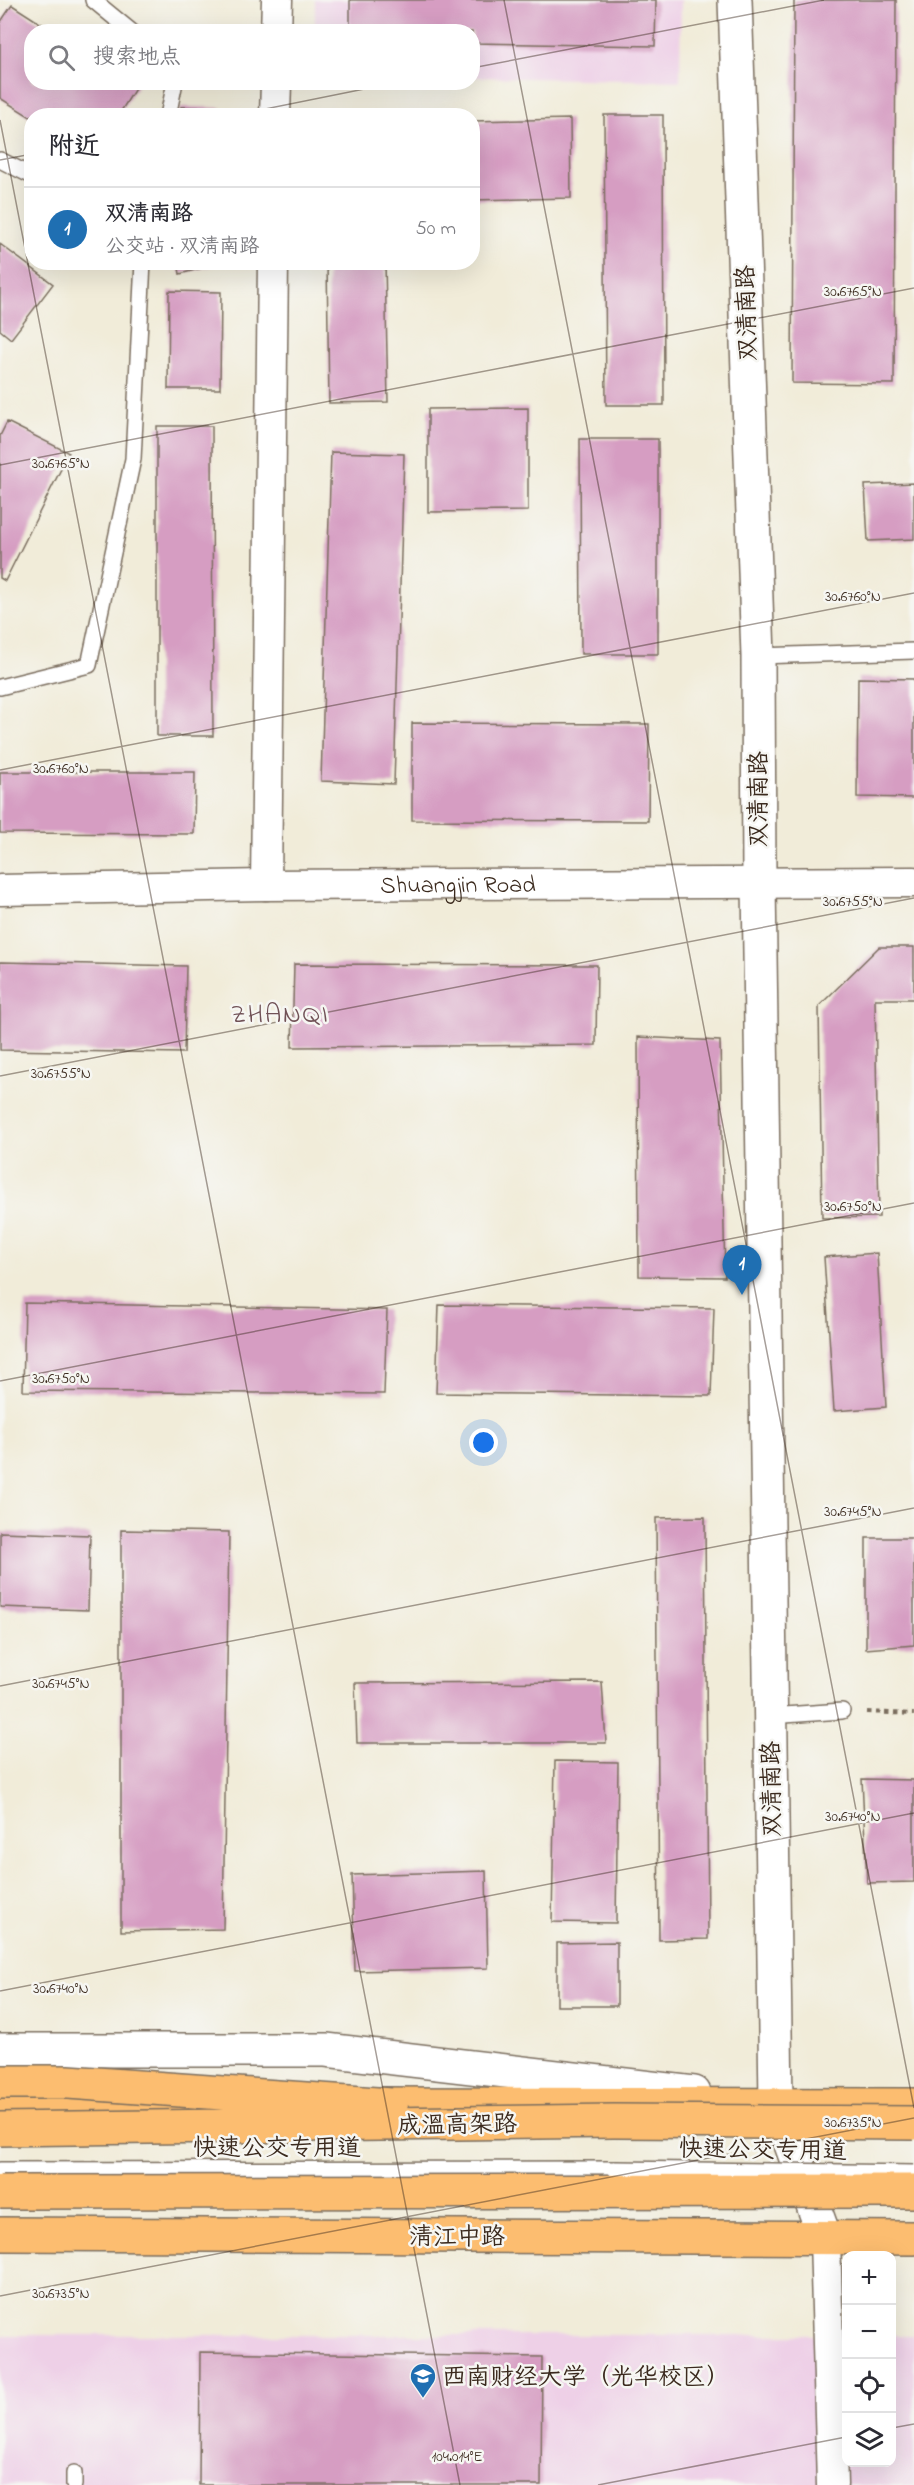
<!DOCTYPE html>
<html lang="zh">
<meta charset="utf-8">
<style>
body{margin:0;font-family:"Indie Flower","LXGW WenKai TC",sans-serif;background:#f7f7f7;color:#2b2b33}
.controls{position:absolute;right:18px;bottom:18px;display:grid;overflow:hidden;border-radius:12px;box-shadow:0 6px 24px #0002}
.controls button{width:54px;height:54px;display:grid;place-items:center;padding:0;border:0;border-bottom:2px solid #e1e1e2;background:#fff;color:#2b2b33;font:30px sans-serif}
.you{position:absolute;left:484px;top:1443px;width:21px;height:21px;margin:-15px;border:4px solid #fff;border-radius:50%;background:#1a73e8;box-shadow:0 0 0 9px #1a73e833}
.badge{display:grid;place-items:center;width:39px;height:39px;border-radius:50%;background:#1f6fb2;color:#fff;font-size:20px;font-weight:700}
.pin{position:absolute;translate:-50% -50px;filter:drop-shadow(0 2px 3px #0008)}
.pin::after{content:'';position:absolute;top:32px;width:21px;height:18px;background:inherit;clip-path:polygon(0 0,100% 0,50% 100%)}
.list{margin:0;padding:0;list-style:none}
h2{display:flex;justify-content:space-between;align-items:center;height:78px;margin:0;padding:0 24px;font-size:26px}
h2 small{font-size:20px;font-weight:400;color:#7c7c81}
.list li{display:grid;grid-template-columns:39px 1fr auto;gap:18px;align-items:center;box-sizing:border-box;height:84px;padding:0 24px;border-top:2px solid #e1e1e2}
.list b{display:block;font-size:22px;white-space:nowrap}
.list p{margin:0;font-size:20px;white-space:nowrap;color:#7c7c81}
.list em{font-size:20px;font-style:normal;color:#7c7c81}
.icon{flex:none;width:33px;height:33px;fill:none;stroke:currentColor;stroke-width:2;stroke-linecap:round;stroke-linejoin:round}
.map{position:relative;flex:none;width:914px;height:2485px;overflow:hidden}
.search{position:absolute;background:#fff;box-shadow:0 6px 24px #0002;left:24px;top:24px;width:456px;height:66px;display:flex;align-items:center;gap:15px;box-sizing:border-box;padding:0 21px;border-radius:24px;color:#7c7c81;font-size:22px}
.panel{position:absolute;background:#fff;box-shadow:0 6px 24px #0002;left:24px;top:108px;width:456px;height:162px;border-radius:24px}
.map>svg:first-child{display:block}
.built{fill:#eed0e7}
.building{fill:#d69dc2}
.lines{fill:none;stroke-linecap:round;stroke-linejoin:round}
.service-casing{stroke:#7b6e5f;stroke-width:18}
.minor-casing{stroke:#7b6e5f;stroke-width:33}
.tertiary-casing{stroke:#7b6e5f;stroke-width:36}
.primary-casing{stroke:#7b6e5f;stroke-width:36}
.path{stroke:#7b6e5f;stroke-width:4;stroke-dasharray:4.5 4.5;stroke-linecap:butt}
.service{stroke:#fff;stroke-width:15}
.minor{stroke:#fff;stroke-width:30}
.tertiary{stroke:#fff;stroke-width:33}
.primary{stroke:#fcbd6f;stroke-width:33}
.service-bridge-casing{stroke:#7b6e5f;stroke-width:18;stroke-linecap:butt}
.trunk-bridge-casing{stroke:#7b6e5f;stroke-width:36;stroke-linecap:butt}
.service-bridge{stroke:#fff;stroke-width:15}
.trunk-bridge{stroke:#fcbd6f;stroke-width:33}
.ticks{fill:none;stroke:#3b2a1e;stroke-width:1.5;stroke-opacity:0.45}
.labels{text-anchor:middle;stroke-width:5;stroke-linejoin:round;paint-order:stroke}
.street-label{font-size:24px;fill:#3b2a1e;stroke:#f6f6f2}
.poi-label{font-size:24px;fill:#3b2a1e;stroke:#f6f6f2;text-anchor:start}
.quarter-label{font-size:27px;letter-spacing:1.5px;fill:#715257;stroke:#f6f6f2}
.ticks-label{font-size:15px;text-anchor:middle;fill:#3b2a1e;stroke:#f6f6f2;stroke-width:5;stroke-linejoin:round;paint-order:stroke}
</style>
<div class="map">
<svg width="914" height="2485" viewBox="0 0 914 2485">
<rect width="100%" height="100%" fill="#f6f6f2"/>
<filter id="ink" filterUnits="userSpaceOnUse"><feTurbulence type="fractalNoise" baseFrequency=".0167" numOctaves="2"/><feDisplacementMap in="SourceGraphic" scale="12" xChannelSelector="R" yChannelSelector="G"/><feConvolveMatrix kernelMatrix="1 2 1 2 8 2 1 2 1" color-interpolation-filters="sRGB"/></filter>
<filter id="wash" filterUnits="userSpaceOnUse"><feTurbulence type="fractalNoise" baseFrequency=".008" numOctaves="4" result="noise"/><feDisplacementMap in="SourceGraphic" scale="24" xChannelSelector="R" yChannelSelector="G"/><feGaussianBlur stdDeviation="1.35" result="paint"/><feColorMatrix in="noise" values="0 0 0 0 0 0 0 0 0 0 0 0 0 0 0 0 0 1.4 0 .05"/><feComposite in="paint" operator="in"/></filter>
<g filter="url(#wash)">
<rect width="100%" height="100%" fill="#f1ecd9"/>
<path class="built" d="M315,0H681L680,81L473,77L472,32H315Z
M0,2335H846V2462H892V2335H914V2485H0Z"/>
<g id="blocks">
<path class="building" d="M350,0H656L655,46L472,43V32H350Z
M794,0H896L894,384L792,383Z
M12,5L54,32H32V82H135L138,84L118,116H32V118L0,98V23Z
M181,107L222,108L223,116H180Z
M604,115H663L664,405H606Z
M570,119L571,198L472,200V121Z
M0,244L53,284L11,339L0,330Z
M178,262H221V263L180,274Z
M327,262H385L388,402L329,403Z
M169,291L221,292L220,389H168Z
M528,408V511L428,512V409Z
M7,422L69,453L5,581L0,578V436Z
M157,426H212L213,736H157Z
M580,439H658V654H581Z
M331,452L404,454L394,784L321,781Z
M914,483V539L868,541L865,485Z
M858,678L914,679V798L857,797Z
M412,723L649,724L648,821L412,820Z
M0,772H195L194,834L0,833Z
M879,947H914V999H875L879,1217L822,1218L819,1006Z
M0,962L186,966L184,1053L0,1050Z
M294,964L597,965L596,1045L292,1047Z
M638,1037L720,1041L725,1277L639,1276Z
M877,1253L886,1407L834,1411L824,1257Z
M25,1303L387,1310L384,1394L23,1391Z
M439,1305L714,1308L711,1396L436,1393Z
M705,1517L708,1939L659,1940L656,1518Z
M121,1530L229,1532L223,1929L121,1931Z
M0,1532L90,1535L88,1610L0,1607Z
M866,1538H914V1645L866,1649Z
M602,1682L606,1743H357L355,1683Z
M555,1761L618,1762L616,1923L552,1922Z
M862,1779L914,1780V1882L867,1883Z
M486,1871L488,1968L355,1971L352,1875Z
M617,1942V2006H557V1943Z
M200,2352L542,2357L541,2485H199Z"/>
</g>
</g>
<g filter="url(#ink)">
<use href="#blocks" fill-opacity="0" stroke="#7b6e5f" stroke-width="1.5"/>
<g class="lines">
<g class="service-casing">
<path id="service" d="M93,0L132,32
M168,116L175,82
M0,160L32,176
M758,656L914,651
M0,687L89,665L133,459L143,262
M770,1716L842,1711
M0,2170L615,2169
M74,2473V2485"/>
</g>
<g class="minor-casing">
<g id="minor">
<path d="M276,32L277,0"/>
<path d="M275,116L276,82"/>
<path d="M266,885L273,262"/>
<path id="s1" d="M0,890L266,885L914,882"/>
<path d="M825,2238L832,2485"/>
</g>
</g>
<g class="tertiary-casing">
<path id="tertiary" d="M735,0L758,656L759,882L776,2103L825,2238
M0,2050H326L694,2093"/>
</g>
<g class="primary-casing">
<path id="primary" d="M364,2104L914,2105
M0,2105H201
M0,2234L914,2238"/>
</g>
<path class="path" d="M867,1712L914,1714"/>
<use href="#service" class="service"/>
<use href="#minor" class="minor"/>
<use href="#tertiary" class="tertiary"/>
<use href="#primary" class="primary"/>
<g class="service-bridge-casing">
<path id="service-bridge" d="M615,2169L914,2173"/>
</g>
<g class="trunk-bridge-casing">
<path id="trunk-bridge" d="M0,2082H68L391,2105
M0,2129L614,2121L914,2123
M0,2192L914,2191"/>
</g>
<use href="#service-bridge" class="service-bridge"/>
<use href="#trunk-bridge" class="trunk-bridge"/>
</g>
</g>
<path class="ticks" d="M504,0L914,2108M472,68L824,0M230,116L399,82M0,120L460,2485M0,160L32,154M0,465L914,288M0,770L914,593M0,1076L914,898M0,1381L914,1203M0,1686L914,1508M0,1991L914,1813M0,2296L914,2118M892,2428L914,2424M598,2485L846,2437"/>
<defs>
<g id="university-pin" transform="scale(1.35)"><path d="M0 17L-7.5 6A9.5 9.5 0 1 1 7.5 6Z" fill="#1f6fb2" stroke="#f6f6f2"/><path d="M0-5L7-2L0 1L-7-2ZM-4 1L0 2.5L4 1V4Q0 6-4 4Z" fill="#fff"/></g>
</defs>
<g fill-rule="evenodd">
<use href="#university-pin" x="423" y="2376"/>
</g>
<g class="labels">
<g class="street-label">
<text transform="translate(746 313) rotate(-92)" y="8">双清南路</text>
<text transform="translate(758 799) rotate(-90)" y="8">双清南路</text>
<text dy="8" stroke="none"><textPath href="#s1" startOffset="458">Shuangjin Road</textPath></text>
<text transform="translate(771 1789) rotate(-91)" y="8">双清南路</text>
<text transform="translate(457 2124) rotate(-1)" y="8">成温高架路</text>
<text x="277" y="2155">快速公交专用道</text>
<text transform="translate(763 2149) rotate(1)" y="8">快速公交专用道</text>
<text x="457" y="2244">清江中路</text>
</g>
<g class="poi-label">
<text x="442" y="2384">西南财经大学（光华校区）</text>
</g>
<g class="quarter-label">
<text x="280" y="1022">ZHANQI</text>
</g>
</g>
<g class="ticks-label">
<text x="853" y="296">30.6765°N</text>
<text x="61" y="468">30.6765°N</text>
<text x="853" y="601">30.6760°N</text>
<text x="61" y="773">30.6760°N</text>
<text x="853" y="906">30.6755°N</text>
<text x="61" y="1078">30.6755°N</text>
<text x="853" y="1211">30.6750°N</text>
<text x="61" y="1383">30.6750°N</text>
<text x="853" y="1516">30.6745°N</text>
<text x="61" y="1688">30.6745°N</text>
<text x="853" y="1821">30.6740°N</text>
<text x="61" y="1993">30.6740°N</text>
<text x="853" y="2127">30.6735°N</text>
<text x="61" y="2298">30.6735°N</text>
<text x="457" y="2461">104.014°E</text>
</g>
</svg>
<div class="controls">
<button>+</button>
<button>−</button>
<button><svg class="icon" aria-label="locate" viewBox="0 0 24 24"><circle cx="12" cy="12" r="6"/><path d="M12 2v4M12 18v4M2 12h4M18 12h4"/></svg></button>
<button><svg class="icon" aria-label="layers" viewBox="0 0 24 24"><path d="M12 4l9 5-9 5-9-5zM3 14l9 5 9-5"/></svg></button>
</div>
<div class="you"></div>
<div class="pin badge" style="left:742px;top:1295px">1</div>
<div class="search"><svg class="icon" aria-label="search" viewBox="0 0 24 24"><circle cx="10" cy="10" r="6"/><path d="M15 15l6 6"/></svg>搜索地点</div>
<section class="panel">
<h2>附近<small></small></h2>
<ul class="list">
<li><span class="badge">1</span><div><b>双清南路</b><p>公交站 · 双清南路</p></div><em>50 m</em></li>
</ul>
</section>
</div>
